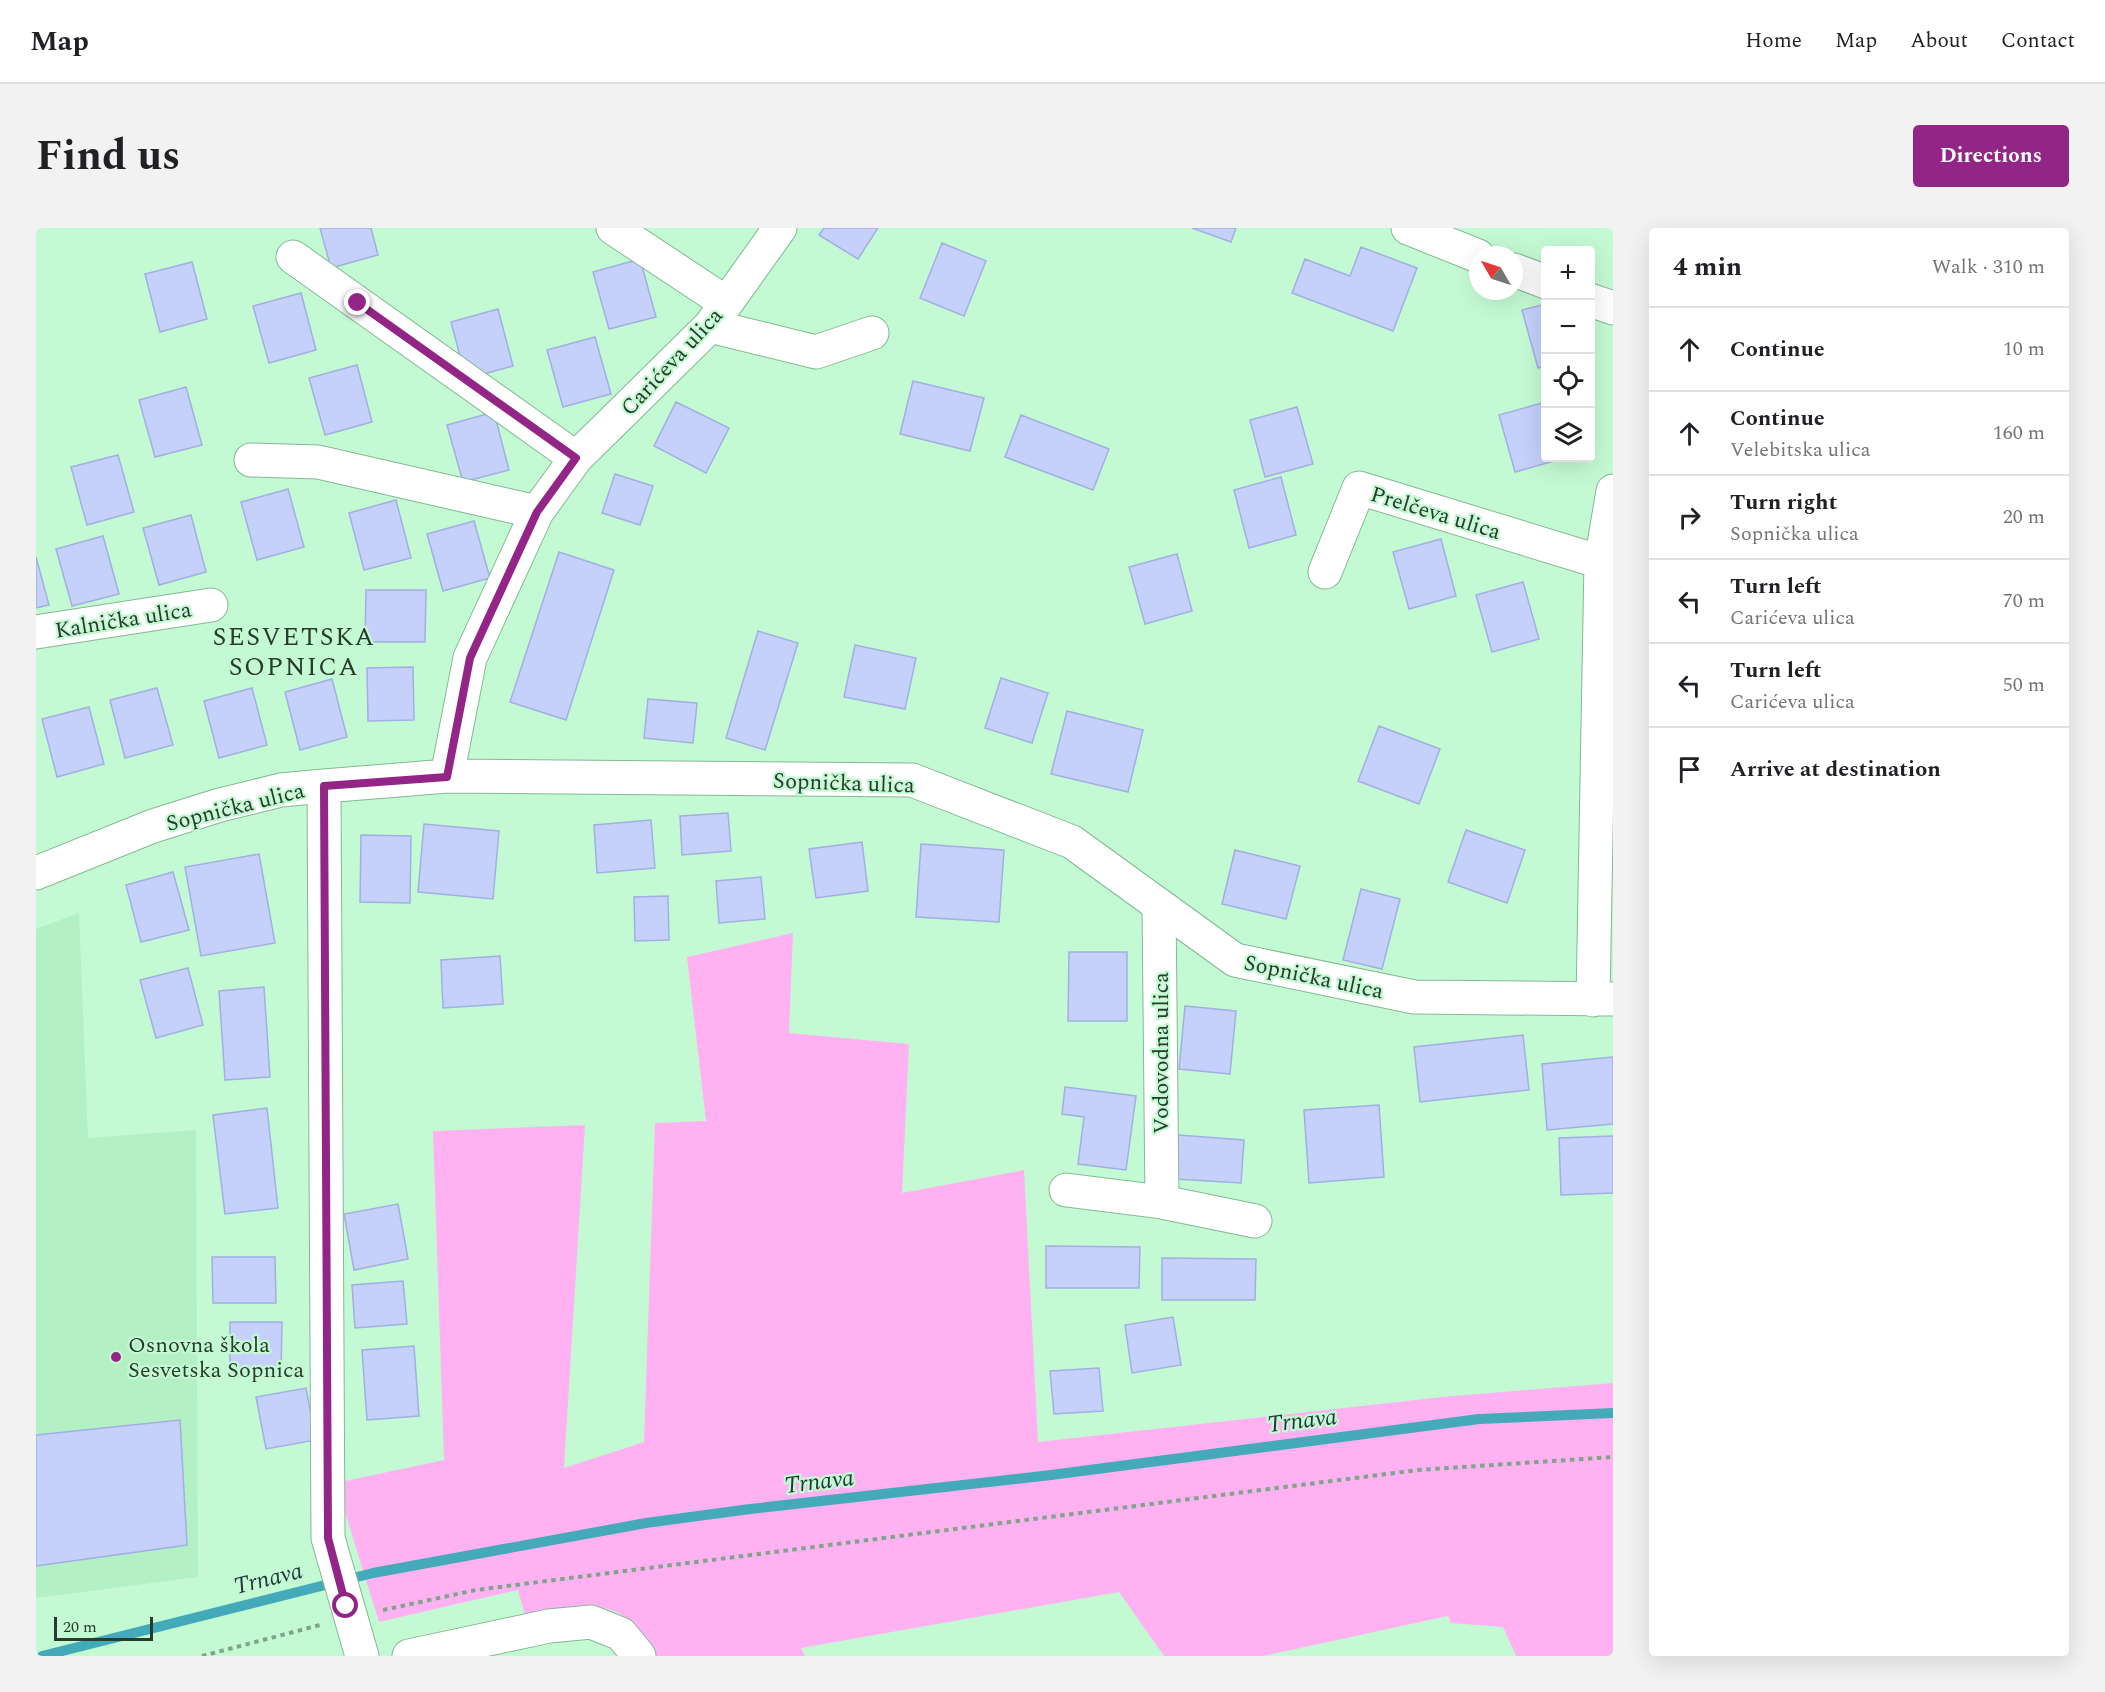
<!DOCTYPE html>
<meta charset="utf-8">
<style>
body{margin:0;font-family:Spectral,serif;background:#f2f2f2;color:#202124}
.controls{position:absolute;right:18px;top:18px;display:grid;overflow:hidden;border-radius:6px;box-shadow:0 6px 24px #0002}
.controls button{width:54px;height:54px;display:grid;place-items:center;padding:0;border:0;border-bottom:2px solid #e0e0e0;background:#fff;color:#202124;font:30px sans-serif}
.compass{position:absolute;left:1433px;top:18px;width:54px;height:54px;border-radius:50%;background:#fff;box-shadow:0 6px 24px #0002;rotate:309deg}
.scale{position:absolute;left:18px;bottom:15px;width:99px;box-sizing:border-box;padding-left:6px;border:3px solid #273c2d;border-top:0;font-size:16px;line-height:21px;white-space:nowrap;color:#273c2d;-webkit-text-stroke:4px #c4fad3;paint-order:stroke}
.stop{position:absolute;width:18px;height:18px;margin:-14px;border:4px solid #932586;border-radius:50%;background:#fff}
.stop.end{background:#932586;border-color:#fff;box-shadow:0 2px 6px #0008}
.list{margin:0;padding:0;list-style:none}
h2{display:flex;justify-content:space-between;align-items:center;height:78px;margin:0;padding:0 24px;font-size:26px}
h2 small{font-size:20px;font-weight:400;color:#757577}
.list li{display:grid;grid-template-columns:39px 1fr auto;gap:18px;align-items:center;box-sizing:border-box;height:84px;padding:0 24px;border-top:2px solid #e0e0e0}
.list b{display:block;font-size:22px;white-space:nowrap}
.list p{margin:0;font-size:20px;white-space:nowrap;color:#757577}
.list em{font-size:20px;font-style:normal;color:#757577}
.icon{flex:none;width:33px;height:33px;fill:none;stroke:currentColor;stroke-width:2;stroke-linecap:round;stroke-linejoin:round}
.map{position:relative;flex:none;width:1577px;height:1428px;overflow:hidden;border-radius:6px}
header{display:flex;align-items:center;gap:36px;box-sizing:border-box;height:84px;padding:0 30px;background:#fff;border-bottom:2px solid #e0e0e0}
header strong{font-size:28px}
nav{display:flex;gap:33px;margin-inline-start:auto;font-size:21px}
.intro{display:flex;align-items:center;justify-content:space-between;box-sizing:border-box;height:144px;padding:0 36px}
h1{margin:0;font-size:42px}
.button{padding:15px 27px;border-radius:6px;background:#932586;color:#fff;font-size:21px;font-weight:700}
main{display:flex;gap:36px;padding:0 36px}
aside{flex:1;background:#fff;border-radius:6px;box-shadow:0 6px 24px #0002}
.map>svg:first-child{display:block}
.built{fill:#b3f0c4}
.green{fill:#ffb1f1}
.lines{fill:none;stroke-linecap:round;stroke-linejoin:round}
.stream{stroke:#44a9b8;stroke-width:10}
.building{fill:#c5d0fb;stroke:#a1afe3;stroke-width:1.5}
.minor-casing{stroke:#85b894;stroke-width:35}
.path{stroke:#7ea589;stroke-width:4;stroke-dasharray:4.5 4.5;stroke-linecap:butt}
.minor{stroke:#fff;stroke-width:33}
.route{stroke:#932586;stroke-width:8}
.poi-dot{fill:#932586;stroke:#c4fad3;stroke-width:2}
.labels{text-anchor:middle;stroke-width:4.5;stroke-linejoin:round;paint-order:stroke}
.street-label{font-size:22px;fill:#273c2d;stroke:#c4fad3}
.poi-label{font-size:22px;fill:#273c2d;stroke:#c4fad3;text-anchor:start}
.water-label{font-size:24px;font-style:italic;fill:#1f363b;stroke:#c4fad3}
.quarter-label{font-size:26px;letter-spacing:1.5px;fill:#273c2d;stroke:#c4fad3}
</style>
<header>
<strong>Map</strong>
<nav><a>Home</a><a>Map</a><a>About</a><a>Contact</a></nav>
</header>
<div class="intro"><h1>Find us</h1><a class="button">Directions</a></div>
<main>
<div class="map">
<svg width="1577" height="1428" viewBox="0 0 1577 1428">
<rect width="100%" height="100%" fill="#c4fad3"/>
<path class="built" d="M43,685L52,910L160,902L162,1349L0,1370V701Z"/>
<path class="green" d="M757,705L753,805L873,816L866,965L988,942L1002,1214L1406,1169L1577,1155V1428H1480L1467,1399L1415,1395L1412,1388L1227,1428H1128L1083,1364L765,1420L769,1428H619C616,1417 610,1410 602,1401C573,1365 528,1382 490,1391L482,1362L343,1394L300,1255L408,1232L397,903L549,897L528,1240L608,1214L619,895L670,893L651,729Z"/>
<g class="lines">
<path class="stream" d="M6,1428L337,1345L610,1295L714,1281L1015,1247L1443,1191L1577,1185"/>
</g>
<path class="building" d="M284,0H335L342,27L295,40Z
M788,0H842L822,31L783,7Z
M1156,0H1200L1195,14Z
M906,15L950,33L928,88L884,70Z
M1325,19L1381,40L1357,103L1256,65L1269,31L1314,48Z
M604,31L620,89L573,101L557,44Z
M156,34L171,91L124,104L109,46Z
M265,65L280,122L233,135L217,78Z
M1510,76V138L1502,140L1486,82Z
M462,81L477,138L430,151L415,94Z
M559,109L575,166L527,179L511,122Z
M321,137L336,194L289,207L273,150Z
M877,153L948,170L934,223L864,206Z
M150,159L166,217L119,229L103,172Z
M640,174L693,200L670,245L618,218Z
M1510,174V230L1525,231L1479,244L1463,187Z
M1261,179L1277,236L1229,249L1214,192Z
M458,184L473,242L427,254L411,197Z
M985,187L1073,221L1057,262L969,229Z
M82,227L98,284L51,297L35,239Z
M579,246L617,258L604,297L566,285Z
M1245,249L1260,307L1213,320L1198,262Z
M252,261L268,319L221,332L205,274Z
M360,272L375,330L328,342L313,285Z
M155,287L170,344L123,357L107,300Z
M438,293L454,350L407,363L391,306Z
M67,308L83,366L36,378L20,321Z
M1405,311L1420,368L1373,381L1357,324Z
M523,324L578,342L530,492L474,474Z
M1141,326L1156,383L1109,396L1093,339Z
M0,329L13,377L0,380Z
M1487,354L1503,411L1456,424L1440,367Z
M330,362H390L389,414H329Z
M722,403L762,415L729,522L690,510Z
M819,417L880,430L869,481L808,469Z
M377,439L378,492L332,493L331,440Z
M965,450L1012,465L996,515L949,500Z
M296,451L311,509L264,522L249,464Z
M121,460L137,517L89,530L74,472Z
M216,460L231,517L183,530L168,473Z
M612,471L661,475L657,515L608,510Z
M53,479L68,536L21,549L6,491Z
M1031,483L1107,502L1092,564L1015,546Z
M1343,498L1404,521L1383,576L1322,553Z
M692,585L695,623L646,627L644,588Z
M615,592L619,640L561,645L558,597Z
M388,596L463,603L457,671L382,664Z
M1430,602L1489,622L1471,675L1412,654Z
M325,607L375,608L374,675L324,674Z
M826,614L832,663L780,670L773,621Z
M885,616L968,622L963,694L880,689Z
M1199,622L1264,638L1250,691L1186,676Z
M223,626L239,715L165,728L149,639Z
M137,644L153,702L105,714L90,657Z
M725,649L729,691L683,695L680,653Z
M1325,661L1364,671L1346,741L1307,732Z
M632,668L633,712L599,713L598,669Z
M1033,724H1091V793H1032Z
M464,728L467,776L407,780L405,732Z
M152,740L167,797L120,810L104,752Z
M228,759L234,849L189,852L183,763Z
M1149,778L1200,783L1194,846L1143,841Z
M1487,807L1493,862L1384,874L1378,819Z
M1577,829V896L1511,902L1506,836Z
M1029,859L1100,868L1090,942L1042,936L1048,889L1026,886Z
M1343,877L1348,949L1273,955L1268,882Z
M231,880L242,980L189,986L177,887Z
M1142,907L1208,912L1205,955L1139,951Z
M1577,908V965L1525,967L1523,910Z
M362,976L372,1031L318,1042L308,986Z
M1010,1018L1104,1019L1103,1060H1010Z
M176,1029H239L240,1075H177Z
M1126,1030L1220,1031L1219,1072H1126Z
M367,1053L371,1096L319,1100L316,1057Z
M1137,1089L1145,1137L1096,1145L1089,1097Z
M194,1094H246L245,1148H194Z
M378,1118L383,1188L331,1192L326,1122Z
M1063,1140L1067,1183L1018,1186L1014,1143Z
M270,1160L280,1212L230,1221L220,1169Z
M144,1192L151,1317L0,1338V1207Z"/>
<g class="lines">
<g class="minor-casing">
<path id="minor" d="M577,0L689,74
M1372,0L1442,28
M257,29L540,230
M1478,42L1510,54
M1554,72L1577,80
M674,98L780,124L836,105
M215,232L282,234L501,284
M1289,344L1323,260L1565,334
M0,404L175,377
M411,548L434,430L501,284L540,230L674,98L744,0
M288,558L292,1310L326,1428
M0,645L117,598L184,577L245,562L288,558L411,548L876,552L1036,614L1199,732L1378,769L1577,771
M1123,677L1126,974
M1557,772L1565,334L1577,263
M1030,962L1126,974L1219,993
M373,1428L513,1398L555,1394L585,1406L603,1428"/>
</g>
<path class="path" d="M347,1382L440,1362L1382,1242L1577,1229
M166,1428L284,1397"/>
<use href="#minor" class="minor"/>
</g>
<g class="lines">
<path class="route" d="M310,1378L292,1310L288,558L411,549L434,430L501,284L540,230L322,75"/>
</g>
<circle class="poi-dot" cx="80" cy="1129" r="6"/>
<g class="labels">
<g class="street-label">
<text transform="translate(635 133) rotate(-47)" y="8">Carićeva ulica</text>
<text transform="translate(1400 284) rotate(17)" y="8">Prelčeva ulica</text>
<text transform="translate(87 391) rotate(-9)" y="8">Kalnička ulica</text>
<text transform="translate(808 554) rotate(2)" y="8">Sopnička ulica</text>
<text transform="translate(199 578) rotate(-14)" y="8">Sopnička ulica</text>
<text transform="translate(1278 748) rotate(12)" y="8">Sopnička ulica</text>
<text transform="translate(1124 825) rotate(-90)" y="8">Vodovodna ulica</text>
</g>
<g class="poi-label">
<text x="92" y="1124">Osnovna škola<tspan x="92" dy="25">Sesvetska Sopnica</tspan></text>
</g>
<g class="water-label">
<text transform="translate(1266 1192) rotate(-7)" y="8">Trnava</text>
<text transform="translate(783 1253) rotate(-7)" y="8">Trnava</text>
<text transform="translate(232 1350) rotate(-14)" y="8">Trnava</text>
</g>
<g class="quarter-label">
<text x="258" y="417">SESVETSKA<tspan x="258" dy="30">SOPNICA</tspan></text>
</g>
</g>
</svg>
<div class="controls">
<button>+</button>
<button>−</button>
<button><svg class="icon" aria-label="locate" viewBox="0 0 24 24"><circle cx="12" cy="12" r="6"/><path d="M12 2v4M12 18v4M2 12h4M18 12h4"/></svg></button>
<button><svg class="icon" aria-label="layers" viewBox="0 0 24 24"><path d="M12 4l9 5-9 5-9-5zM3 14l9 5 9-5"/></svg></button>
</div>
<svg class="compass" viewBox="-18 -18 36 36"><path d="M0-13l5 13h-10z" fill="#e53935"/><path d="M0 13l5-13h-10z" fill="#757577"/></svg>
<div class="scale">20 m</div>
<div class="stop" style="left:310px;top:1378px"></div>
<div class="stop end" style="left:322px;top:75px"></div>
</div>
<aside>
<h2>4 min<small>Walk · 310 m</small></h2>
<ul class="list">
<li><svg class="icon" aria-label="ahead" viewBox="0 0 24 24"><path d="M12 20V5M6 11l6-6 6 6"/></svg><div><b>Continue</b></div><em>10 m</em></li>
<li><svg class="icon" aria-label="ahead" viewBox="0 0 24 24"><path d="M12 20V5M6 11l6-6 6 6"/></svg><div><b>Continue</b><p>Velebitska ulica</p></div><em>160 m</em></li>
<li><svg class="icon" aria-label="right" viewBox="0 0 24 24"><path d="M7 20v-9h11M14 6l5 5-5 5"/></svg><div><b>Turn right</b><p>Sopnička ulica</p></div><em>20 m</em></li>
<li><svg class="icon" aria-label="left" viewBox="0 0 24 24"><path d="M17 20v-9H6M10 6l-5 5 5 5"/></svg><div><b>Turn left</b><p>Carićeva ulica</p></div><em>70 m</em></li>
<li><svg class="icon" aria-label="left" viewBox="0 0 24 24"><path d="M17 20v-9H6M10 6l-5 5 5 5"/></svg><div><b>Turn left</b><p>Carićeva ulica</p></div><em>50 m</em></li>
<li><svg class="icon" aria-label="arrive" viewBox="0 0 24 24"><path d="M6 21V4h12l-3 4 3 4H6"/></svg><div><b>Arrive at destination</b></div></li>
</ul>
</aside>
</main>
